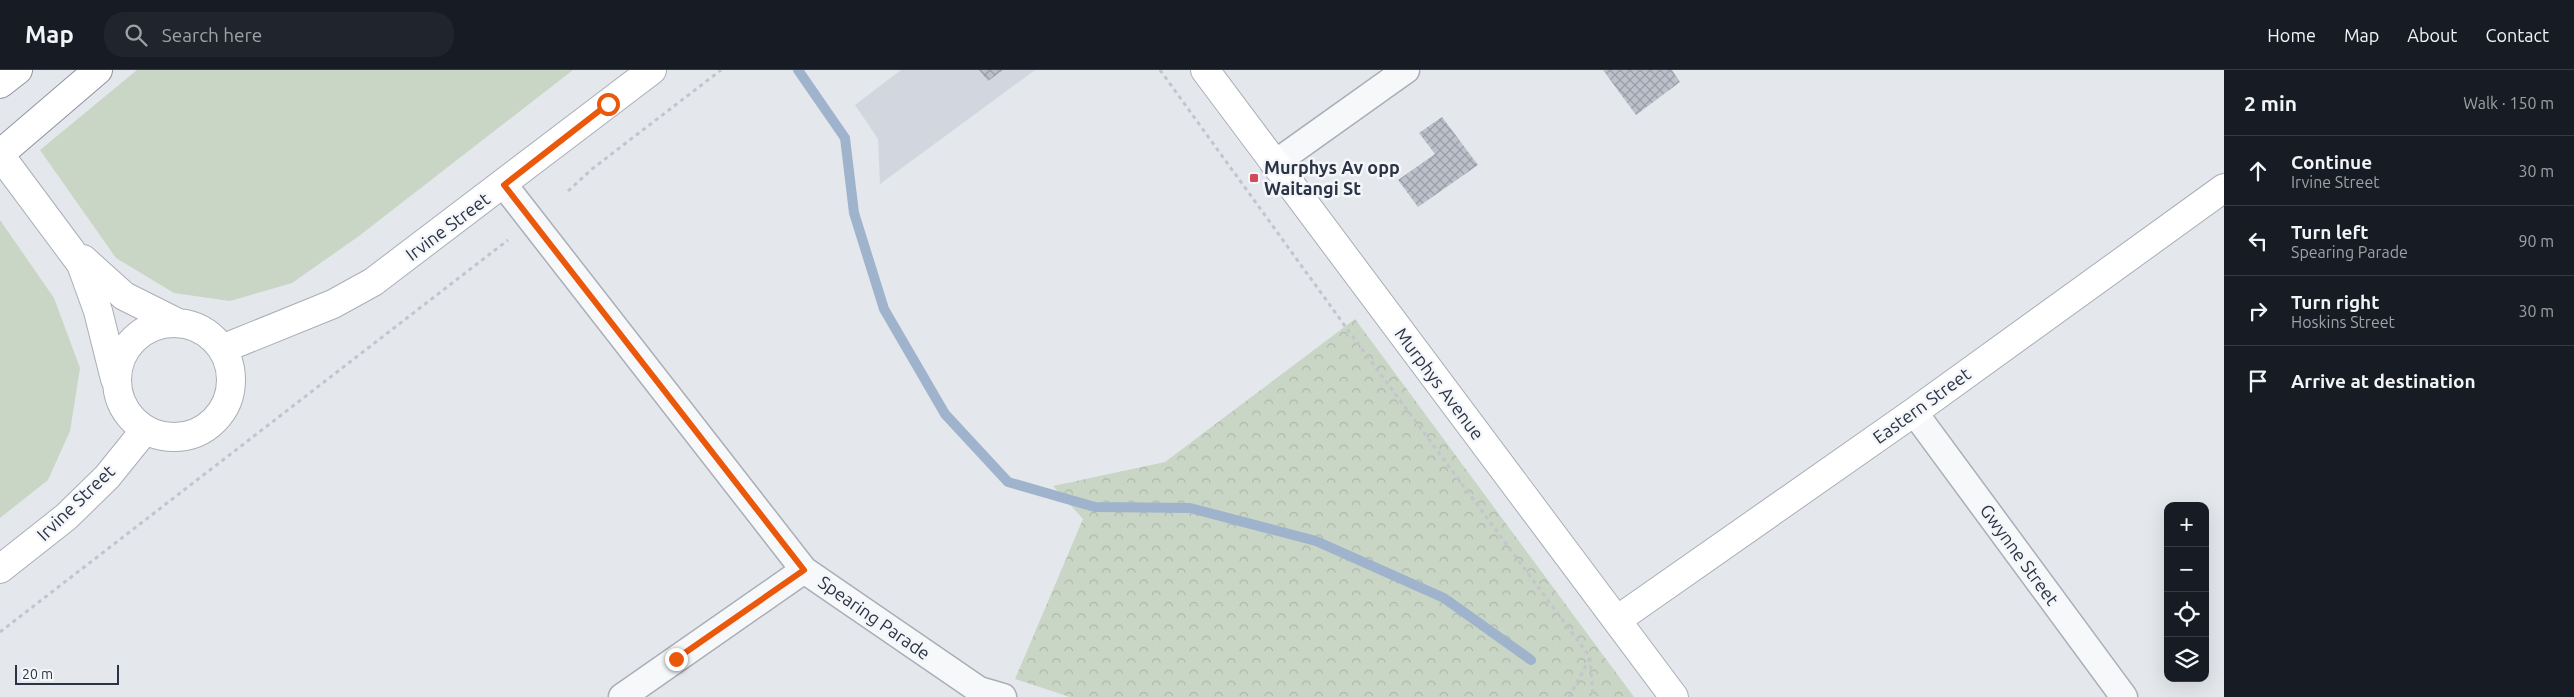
<!DOCTYPE html>
<meta charset="utf-8">
<style>
body{margin:0;font-family:Ubuntu,sans-serif;background:#20242c;color:#f1f3f6}
.controls{position:absolute;right:15px;bottom:15px;display:grid;overflow:hidden;border-radius:10px;box-shadow:0 5px 20px #0002}
.controls button{width:45px;height:45px;display:grid;place-items:center;padding:0;border:0;border-bottom:1px solid #363941;background:#171b24;color:#f1f3f6;font:25px sans-serif}
.scale{position:absolute;left:15px;bottom:12px;width:104px;box-sizing:border-box;padding-left:5px;border:2px solid #2b3445;border-top:0;font-size:14px;line-height:18px;white-space:nowrap;color:#2b3445;-webkit-text-stroke:4px #f4f6f9;paint-order:stroke}
.stop{position:absolute;width:15px;height:15px;margin:-11px;border:4px solid #ea580c;border-radius:50%;background:#fff}
.stop.end{background:#ea580c;border-color:#fff;box-shadow:0 1px 5px #0008}
.list{margin:0;padding:0;list-style:none}
h2{display:flex;justify-content:space-between;align-items:center;height:65px;margin:0;padding:0 20px;font-size:21px}
h2 small{font-size:16px;font-weight:400;color:#9ea1a6}
.list li{display:grid;grid-template-columns:32px 1fr auto;gap:15px;align-items:center;box-sizing:border-box;height:70px;padding:0 20px;border-top:1px solid #363941}
.list b{display:block;font-size:19px;white-space:nowrap}
.list p{margin:0;font-size:16px;white-space:nowrap;color:#9ea1a6}
.list em{font-size:16px;font-style:normal;color:#9ea1a6}
.icon{flex:none;width:28px;height:28px;fill:none;stroke:currentColor;stroke-width:2;stroke-linecap:round;stroke-linejoin:round}
.map{position:relative;flex:none;width:2224px;height:627px;overflow:hidden}
header{display:flex;align-items:center;gap:30px;box-sizing:border-box;height:70px;padding:0 25px;background:#171b24;border-bottom:1px solid #363941}
header strong{font-size:24px}
nav{display:flex;gap:28px;margin-inline-start:auto;font-size:18px}
.search{width:350px;height:45px;background:#20242c;display:flex;align-items:center;gap:12px;box-sizing:border-box;padding:0 18px;border-radius:20px;color:#9ea1a6;font-size:19px}
main{display:flex}
aside{flex:1;background:#171b24}
.map>svg:first-child{display:block}
.built{fill:#d2d6de}
.grass{fill:#c9d6c5}
.park{fill:url(#park-crowns)}
.lines{fill:none;stroke-linecap:round;stroke-linejoin:round}
.stream{stroke:#9fb4cc;stroke-width:10}
.building{fill:url(#building-cross-hatch)}
.street-casing{stroke:#a9aeb7;stroke-width:29}
.secondary-casing{stroke:#a9aeb7;stroke-width:30}
.highway-casing{stroke:#8b94a3;stroke-width:30}
.path{stroke:#c2c5cb;stroke-width:3;stroke-dasharray:4 4;stroke-linecap:butt}
.street{stroke:#f7f8fa;stroke-width:26}
.secondary{stroke:#fff;stroke-width:28}
.highway{stroke:#fff;stroke-width:28}
.route{stroke:#ea580c;stroke-width:6}
.poi-dot{fill:#d1495b;stroke:#f4f6f9;stroke-width:2}
.labels{text-anchor:middle;stroke-width:5;stroke-linejoin:round;paint-order:stroke}
.poi-label{font-size:18px;font-weight:bold;fill:#2b3445;stroke:#f4f6f9;text-anchor:start}
.street-label{font-size:18px;fill:#2b3445;stroke:#f4f6f9}
</style>
<header>
<strong>Map</strong>
<div class="search"><svg class="icon" aria-label="search" viewBox="0 0 24 24"><circle cx="10" cy="10" r="6"/><path d="M15 15l6 6"/></svg>Search here</div>
<nav><a>Home</a><a>Map</a><a>About</a><a>Contact</a></nav>
</header>
<main>
<div class="map">
<svg width="2224" height="627" viewBox="0 0 2224 627">
<defs>
<pattern id="park-crowns" width="20" height="18" patternUnits="userSpaceOnUse" patternTransform="scale(1.25)"><rect width="20" height="18" fill="#c9d6c5"/><path d="M2 6a3 3 0 1 1 6 0M12 15a3 3 0 1 1 6 0" fill="none" stroke="#adb8ab"/></pattern>
<pattern id="building-cross-hatch" width="8" height="8" patternUnits="userSpaceOnUse" patternTransform="scale(1.25)"><rect width="8" height="8" fill="#bbc0ca"/><path d="M0 0l8 8M0 8l8-8" fill="none" stroke="#989da6"/></pattern>
</defs>
<rect width="100%" height="100%" fill="#e4e7ec"/>
<path class="built" d="M901,0H1035L880,114L878,69L855,35Z"/>
<path class="grass" d="M137,0H573L359,166L292,213L230,231L174,223L116,188L40,80Z
M0,150L54,228L80,298L70,361L48,410L0,448Z"/>
<path class="park" d="M1355,249L1634,627H1070L1015,609L1083,449L1053,416L1165,392Z"/>
<g class="lines">
<path class="stream" d="M798,0L845,68L854,143L884,239L945,344L1008,412L1095,437L1190,438L1316,471L1444,528L1531,590"/>
</g>
<path class="building" d="M979,0H1003L988,11Z
M1603,0H1672L1680,12L1636,45Z
M1442,47L1478,95L1418,137L1398,110L1435,84L1419,63Z"/>
<g class="lines">
<g class="street-casing">
<path id="street" d="M1274,94L1406,0
M504,115L804,500L979,620L1003,627
M1914,342L2124,627
M622,627L804,500"/>
</g>
<g class="secondary-casing">
<path id="secondary" d="M1205,0L1674,627
M0,85L81,194L98,241L115,309
M83,189L124,226L178,253
M117 310a57 57 0 1 1 114 0a57 57 0 1 1-114 0Z
M222,279L333,234L373,212L652,0
M0,499L66,447L107,407L145,360
M1617,550L1914,342L2224,118"/>
</g>
<g class="highway-casing">
<path id="highway" d="M0,14L18,0
M0,84L98,0"/>
</g>
<path class="path" d="M1160,0L1345,256L1590,587L1593,627
M568,121L592,99L721,0
M0,562L508,170
M1569,627L1590,588"/>
<use href="#street" class="street"/>
<use href="#secondary" class="secondary"/>
<use href="#highway" class="highway"/>
</g>
<g class="lines">
<path class="route" d="M608,34L504,115L804,500L676,589"/>
</g>
<rect class="poi-dot" x="1249" y="103" width="10" height="10" rx="2.5"/>
<g class="labels">
<g class="poi-label">
<text x="1264" y="104">Murphys Av opp<tspan x="1264" dy="21">Waitangi St</tspan></text>
</g>
<g class="street-label">
<text transform="translate(448 157) rotate(-37)" y="6">Irvine Street</text>
<text transform="translate(1439 314) rotate(53)" y="6">Murphys Avenue</text>
<text transform="translate(1922 336) rotate(-36)" y="6">Eastern Street</text>
<text transform="translate(76 433) rotate(-44)" y="6">Irvine Street</text>
<text transform="translate(2019 485) rotate(54)" y="6">Gwynne Street</text>
<text transform="translate(874 548) rotate(35)" y="6">Spearing Parade</text>
</g>
</g>
</svg>
<div class="controls">
<button>+</button>
<button>−</button>
<button><svg class="icon" aria-label="locate" viewBox="0 0 24 24"><circle cx="12" cy="12" r="6"/><path d="M12 2v4M12 18v4M2 12h4M18 12h4"/></svg></button>
<button><svg class="icon" aria-label="layers" viewBox="0 0 24 24"><path d="M12 4l9 5-9 5-9-5zM3 14l9 5 9-5"/></svg></button>
</div>
<div class="scale">20 m</div>
<div class="stop" style="left:608px;top:34px"></div>
<div class="stop end" style="left:676px;top:589px"></div>
</div>
<aside>
<h2>2 min<small>Walk · 150 m</small></h2>
<ul class="list">
<li><svg class="icon" aria-label="ahead" viewBox="0 0 24 24"><path d="M12 20V5M6 11l6-6 6 6"/></svg><div><b>Continue</b><p>Irvine Street</p></div><em>30 m</em></li>
<li><svg class="icon" aria-label="left" viewBox="0 0 24 24"><path d="M17 20v-9H6M10 6l-5 5 5 5"/></svg><div><b>Turn left</b><p>Spearing Parade</p></div><em>90 m</em></li>
<li><svg class="icon" aria-label="right" viewBox="0 0 24 24"><path d="M7 20v-9h11M14 6l5 5-5 5"/></svg><div><b>Turn right</b><p>Hoskins Street</p></div><em>30 m</em></li>
<li><svg class="icon" aria-label="arrive" viewBox="0 0 24 24"><path d="M6 21V4h12l-3 4 3 4H6"/></svg><div><b>Arrive at destination</b></div></li>
</ul>
</aside>
</main>
